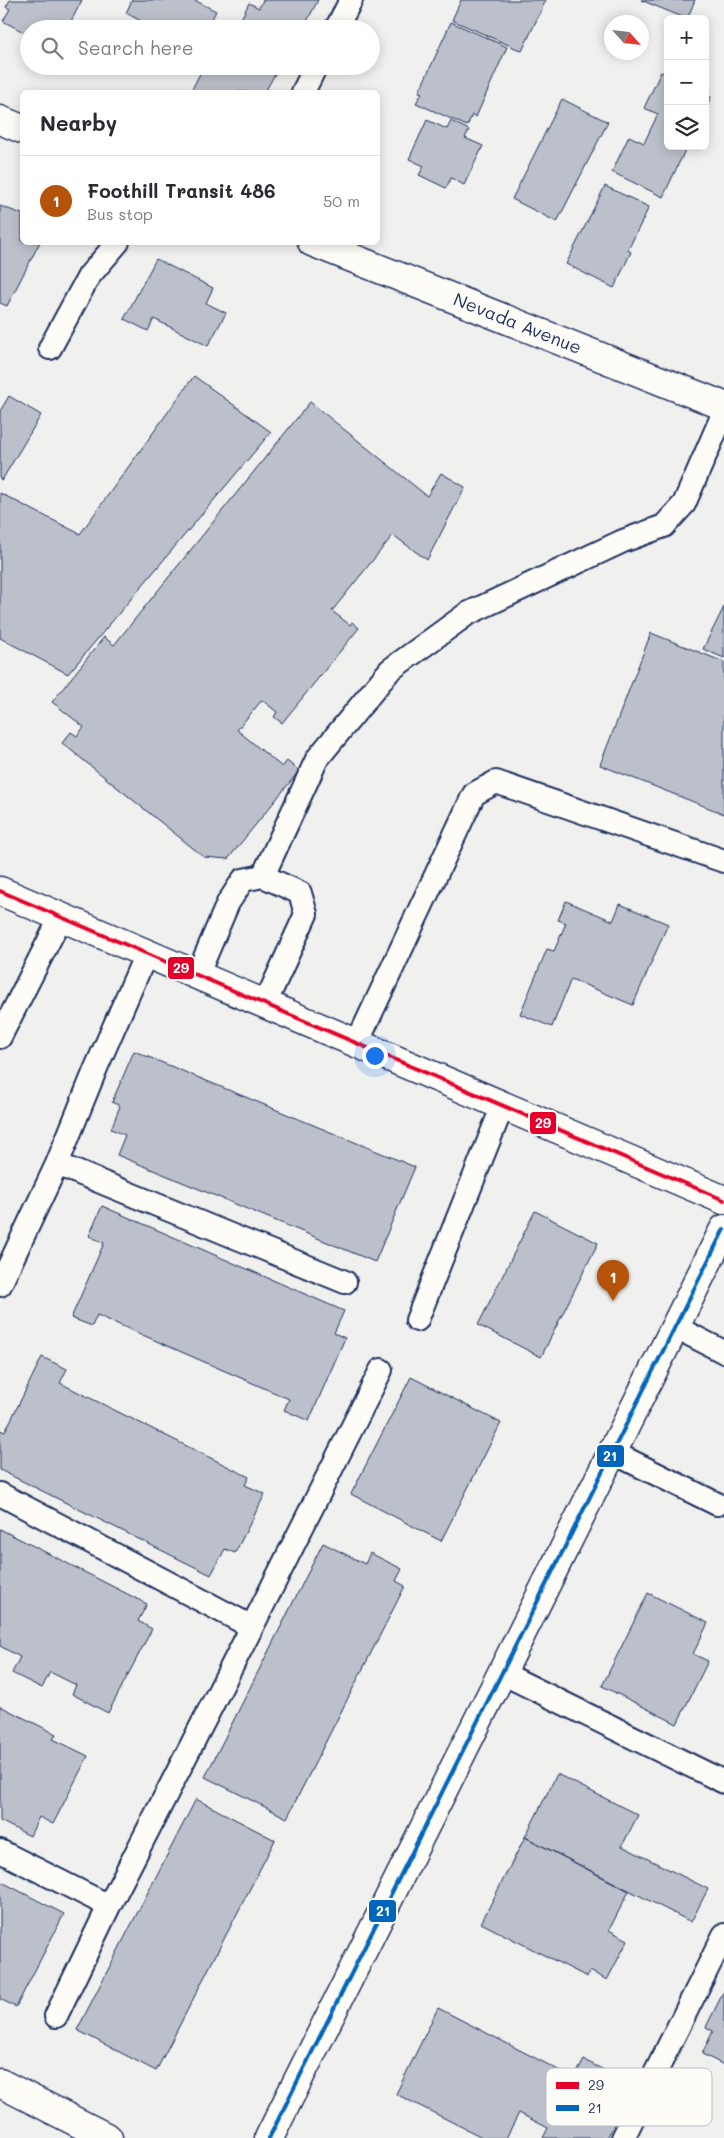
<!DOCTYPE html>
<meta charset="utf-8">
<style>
body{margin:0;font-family:Mali,sans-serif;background:#f7f7f7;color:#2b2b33}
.controls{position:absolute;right:15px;top:15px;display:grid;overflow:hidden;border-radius:8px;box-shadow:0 2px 12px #0003}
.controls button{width:45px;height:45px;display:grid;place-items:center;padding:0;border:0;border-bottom:1px solid #e1e1e2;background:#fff;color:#2b2b33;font:25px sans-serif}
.compass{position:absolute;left:604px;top:15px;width:45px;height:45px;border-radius:50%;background:#fff;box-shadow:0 2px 12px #0003;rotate:117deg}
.you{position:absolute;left:374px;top:1055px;width:18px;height:18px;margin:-12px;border:4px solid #fff;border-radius:50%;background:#1a73e8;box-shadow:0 0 0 8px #1a73e833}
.badge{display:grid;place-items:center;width:32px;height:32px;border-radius:50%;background:#b45309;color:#fff;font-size:16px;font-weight:700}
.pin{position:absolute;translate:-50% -41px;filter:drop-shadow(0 1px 2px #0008)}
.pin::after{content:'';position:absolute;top:26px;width:18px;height:15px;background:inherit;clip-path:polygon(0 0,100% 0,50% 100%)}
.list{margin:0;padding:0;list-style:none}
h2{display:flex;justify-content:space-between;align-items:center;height:65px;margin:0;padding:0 20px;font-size:21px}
h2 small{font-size:16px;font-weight:400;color:#7c7c81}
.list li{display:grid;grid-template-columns:32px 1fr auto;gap:15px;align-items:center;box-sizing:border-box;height:90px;padding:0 20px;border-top:1px solid #e1e1e2}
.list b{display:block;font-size:19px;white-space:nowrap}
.list p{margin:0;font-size:16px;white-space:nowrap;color:#7c7c81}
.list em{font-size:16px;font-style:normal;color:#7c7c81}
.icon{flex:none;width:28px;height:28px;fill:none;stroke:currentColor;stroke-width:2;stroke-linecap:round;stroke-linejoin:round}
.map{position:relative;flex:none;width:724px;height:2138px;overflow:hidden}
.search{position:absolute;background:#fff;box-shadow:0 2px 12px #0003;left:20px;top:20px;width:360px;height:55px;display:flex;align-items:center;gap:12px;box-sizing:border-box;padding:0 18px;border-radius:28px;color:#7c7c81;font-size:19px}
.panel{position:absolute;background:#fff;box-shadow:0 2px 12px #0003;left:20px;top:90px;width:360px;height:155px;border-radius:8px}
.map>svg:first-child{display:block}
.building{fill:#bbc0ca;stroke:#1b2f5e}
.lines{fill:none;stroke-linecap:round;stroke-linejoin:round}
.lane-casing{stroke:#1b2f5e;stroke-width:26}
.street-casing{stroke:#1b2f5e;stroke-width:31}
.secondary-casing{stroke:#1b2f5e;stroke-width:31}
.primary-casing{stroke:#1b2f5e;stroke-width:31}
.lane{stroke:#fdfcf7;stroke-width:22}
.street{stroke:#fdfcf7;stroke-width:28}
.secondary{stroke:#fdfcf7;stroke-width:28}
.primary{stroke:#fdfcf7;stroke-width:28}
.bus-1-casing{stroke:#fdfcf7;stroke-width:8}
.bus-2-casing{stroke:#fdfcf7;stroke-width:8}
.bus-1{stroke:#e4002b;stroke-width:4}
.bus-2{stroke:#0065bd;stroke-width:4}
.labels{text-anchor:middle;stroke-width:4;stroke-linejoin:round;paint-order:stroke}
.street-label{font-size:18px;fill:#1b2f5e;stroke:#fdfcf7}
.key{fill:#fdfcf7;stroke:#b9bec9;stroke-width:1}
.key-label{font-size:14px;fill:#1b2f5e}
.line-badge{stroke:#fdfcf7;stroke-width:2}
.badge-label{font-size:14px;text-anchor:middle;font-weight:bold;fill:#fff}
</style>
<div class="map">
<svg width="724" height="2138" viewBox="0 0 724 2138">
<rect width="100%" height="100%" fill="#f0f0ee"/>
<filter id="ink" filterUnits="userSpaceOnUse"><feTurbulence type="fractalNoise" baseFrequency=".02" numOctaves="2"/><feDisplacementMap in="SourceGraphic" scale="10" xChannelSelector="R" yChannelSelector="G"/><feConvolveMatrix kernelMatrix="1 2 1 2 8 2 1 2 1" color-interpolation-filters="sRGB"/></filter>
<g filter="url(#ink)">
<path class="building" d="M10,0H82L67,29H29V35L3,21L10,9L6,7Z
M132,0H194L216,11L207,29H156L126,13Z
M263,0H318L303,29H236L249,3L259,8Z
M461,0H546L522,51L452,20Z
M641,0H695L687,19Z
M451,22L507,47L476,117L472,115L467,126L416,103L422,93L419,92Z
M204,66H273L271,72L275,74L265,92H194L191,91Z
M661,72L668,75V146H687L663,197L612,172L629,136L644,143L658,114L644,108Z
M705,94L711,97L705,110Z
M562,99L608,122L557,222L512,199Z
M427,120L447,129L451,121L469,130L465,138L483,146L464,185L451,178L446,188L419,175L424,166L409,159Z
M605,186L649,207L628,250L631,252L614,288L566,264Z
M0,206L22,214V242H40L7,306L0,303Z
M156,259L213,288L206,303L226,313L208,346L154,319L148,331L124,319Z
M194,376L271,432L68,674L0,638V493L80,534Z
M9,396L41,415L2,480L0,479V411Z
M310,402L427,496L441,473L465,487L427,560L393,535L332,611L350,625L352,622L359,628L282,723L274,717L277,712L262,700L237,730L282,767L287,761L299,771L228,859L204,857L62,743L71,732L77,736L84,727L52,702L104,637L114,645Z
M724,607V658L703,649Z
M651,633L724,662V814L600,765Z
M566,901L613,921L620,904L668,924L633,1005L571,979L552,1027L520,1014L547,949L554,951L566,923L558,920Z
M134,1051L415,1167L375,1262L117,1155L125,1135L111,1129L120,1106L112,1102Z
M102,1206L344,1311L334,1333L345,1338L309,1421L284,1410L289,1399L97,1315L92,1326L71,1318L104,1243L89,1236Z
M535,1211L598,1243L541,1357L478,1325Z
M42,1357L67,1369L60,1383L249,1477L245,1485L265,1494L235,1553L225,1549L211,1575L0,1470V1430L5,1432Z
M411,1377L501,1423L441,1541L351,1494Z
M0,1529L147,1604L138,1621L152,1629L108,1713L72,1694L76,1685L50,1672L42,1688L12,1673L20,1657L0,1646Z
M323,1543L365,1564L370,1553L402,1569L396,1581L405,1586L287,1818L205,1777Z
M648,1593L708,1623L693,1654L708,1661L677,1724L602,1686Z
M0,1706L56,1734L53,1739L88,1756L53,1824L39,1817L30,1836L0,1821Z
M557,1774L638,1815L622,1846L708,1889L691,1922L525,1837Z
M196,1799L275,1840L156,2071L77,2030Z
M525,1837L629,1891L609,1930L628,1940L607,1980L590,1971L587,1977L481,1923Z
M0,1881L64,1914L16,2007L0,1999Z
M724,1991V2065L702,2054L713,2031L706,2027Z
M438,2008L574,2078L584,2060L618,2077L609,2094L626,2102L607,2138H543L548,2128L519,2113L506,2138H484L396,2094Z"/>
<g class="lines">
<g class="lane-casing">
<path id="lane" d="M336,29L351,0
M303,92L316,66
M50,348L89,276L118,242
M263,876L317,759L390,670L467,614L623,541L664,526L684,504L724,412
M197,976L228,903L243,880L263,876L300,893L306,914L265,1004
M0,1037L61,917
M357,1043L474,794L496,782L724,861
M57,1164L345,1282
M0,1285L57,1164L96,1068L146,954
M417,1320L503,1105
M675,1327L724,1352
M612,1452L717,1504
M0,1494L252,1627L109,1906L56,2016
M252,1627L381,1370
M502,1673L724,1782
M0,1851L109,1906
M623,2138L724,1935"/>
</g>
<g class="street-casing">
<g id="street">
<path d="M0,120L22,129"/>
<path id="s1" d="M312,242L724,406"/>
<path d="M0,2083L108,2138"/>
</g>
</g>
<g class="secondary-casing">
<path id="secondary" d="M0,891L724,1200"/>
</g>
<g class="primary-casing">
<path id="primary" d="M269,2138L724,1229"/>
</g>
<use href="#lane" class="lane"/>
<use href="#street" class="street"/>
<use href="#secondary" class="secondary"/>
<use href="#primary" class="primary"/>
<g class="bus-1-casing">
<path id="bus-1" d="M0,891L724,1200"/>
</g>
<g class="bus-2-casing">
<path id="bus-2" d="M269,2138L724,1229"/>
</g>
<use href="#bus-1" class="bus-1"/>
<use href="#bus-2" class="bus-2"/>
</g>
</g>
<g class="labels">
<g class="street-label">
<text dy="6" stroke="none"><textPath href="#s1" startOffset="221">Nevada Avenue</textPath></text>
</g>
</g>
<rect x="546" y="2068" width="166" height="58" rx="8" class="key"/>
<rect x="556" y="2082" width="23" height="7" fill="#e4002b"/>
<rect x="556" y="2105" width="23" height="6" fill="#0065bd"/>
<g class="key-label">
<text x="588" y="2090">29</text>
<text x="588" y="2113">21</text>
</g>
<g class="line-badge">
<rect x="167" y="956" width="28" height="24" rx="5" fill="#e4002b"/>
<rect x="529" y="1111" width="28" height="24" rx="5" fill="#e4002b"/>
<rect x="596" y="1444" width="29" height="24" rx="5" fill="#0065bd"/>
<rect x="368" y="1899" width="29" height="24" rx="5" fill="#0065bd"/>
</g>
<g class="badge-label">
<text x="181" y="973">29</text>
<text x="543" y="1128">29</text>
<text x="610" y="1461">21</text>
<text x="383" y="1916">21</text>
</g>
</svg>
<div class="controls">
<button>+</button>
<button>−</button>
<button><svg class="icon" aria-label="layers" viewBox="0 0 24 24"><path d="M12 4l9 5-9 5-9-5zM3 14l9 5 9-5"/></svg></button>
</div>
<svg class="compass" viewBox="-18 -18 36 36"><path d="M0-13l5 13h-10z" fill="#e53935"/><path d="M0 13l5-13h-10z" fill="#7c7c81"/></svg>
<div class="you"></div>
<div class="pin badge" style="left:613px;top:1301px">1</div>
<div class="search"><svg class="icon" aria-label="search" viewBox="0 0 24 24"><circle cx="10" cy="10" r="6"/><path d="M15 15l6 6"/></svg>Search here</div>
<section class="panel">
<h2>Nearby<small></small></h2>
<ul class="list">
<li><span class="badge">1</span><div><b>Foothill Transit 486</b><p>Bus stop</p></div><em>50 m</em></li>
</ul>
</section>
</div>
